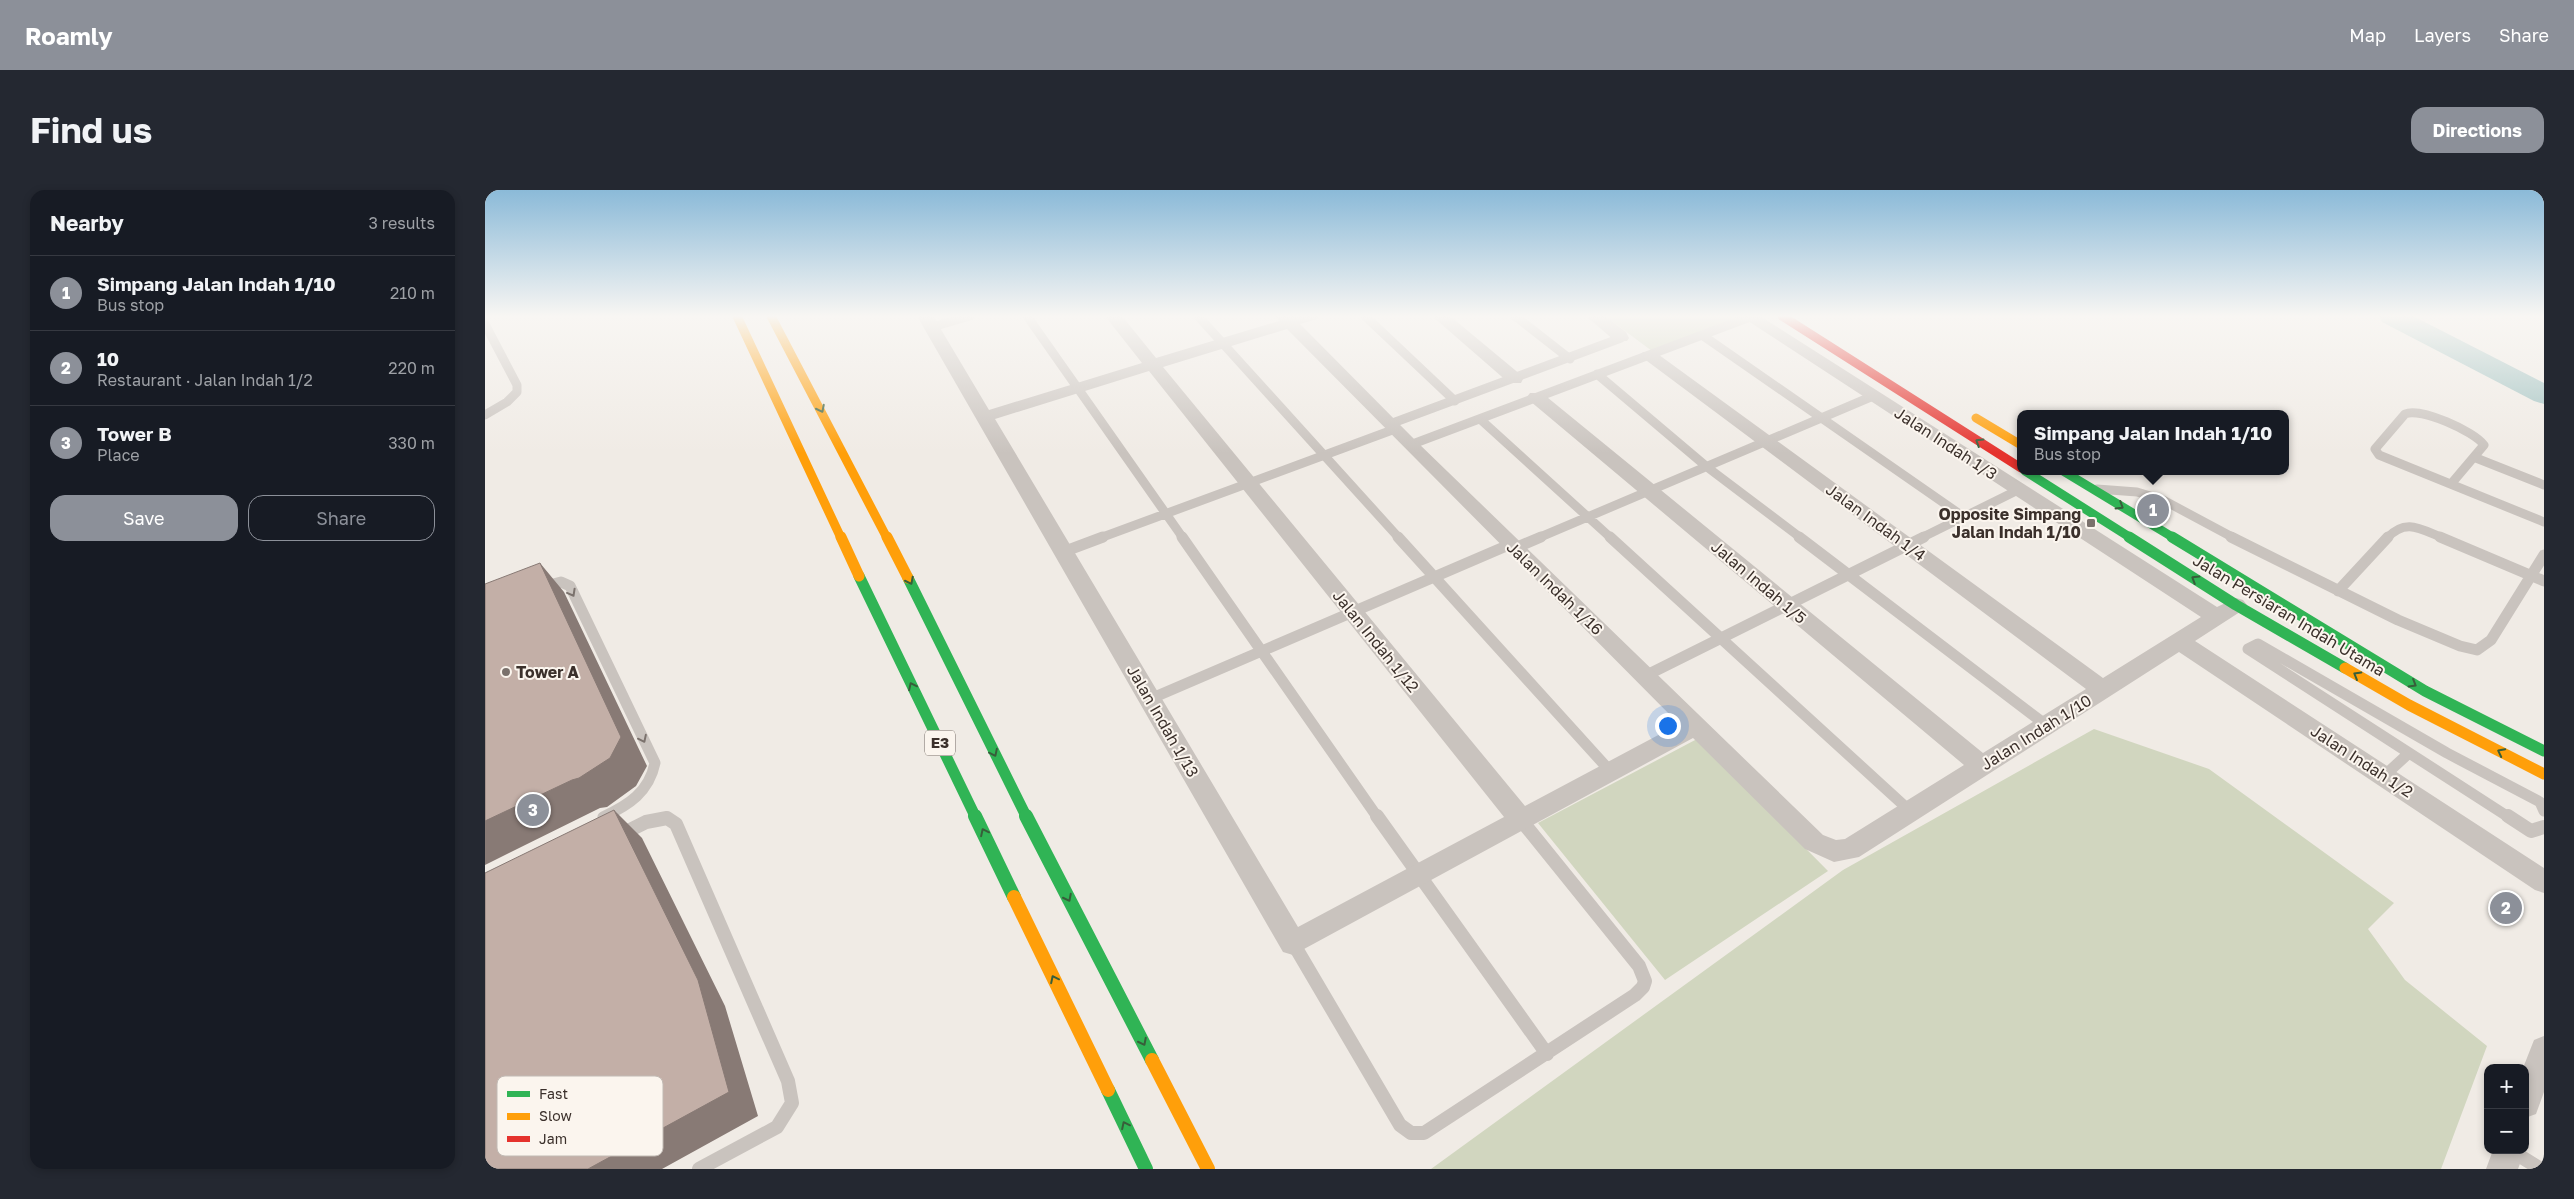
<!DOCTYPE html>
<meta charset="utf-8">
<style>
body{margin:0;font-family:"Golos Text",sans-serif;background:#242831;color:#f1f3f6}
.controls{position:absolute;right:15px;bottom:15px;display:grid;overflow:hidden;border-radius:10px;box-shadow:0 2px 8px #0003}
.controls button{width:45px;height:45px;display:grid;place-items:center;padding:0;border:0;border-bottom:1px solid #363941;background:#171b24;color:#f1f3f6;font:25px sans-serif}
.you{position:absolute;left:1182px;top:535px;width:18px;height:18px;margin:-12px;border:4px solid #fff;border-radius:50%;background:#1a73e8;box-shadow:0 0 0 8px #1a73e833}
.badge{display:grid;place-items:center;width:32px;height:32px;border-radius:50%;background:#8c9099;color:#fff;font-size:16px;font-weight:700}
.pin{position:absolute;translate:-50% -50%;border:2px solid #fff;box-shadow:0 1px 5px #0006}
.popup{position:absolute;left:1532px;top:220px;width:272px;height:65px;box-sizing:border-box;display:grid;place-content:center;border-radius:10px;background:#171b24;filter:drop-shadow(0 1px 4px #0005);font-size:16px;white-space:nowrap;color:#9ea1a6}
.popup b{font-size:19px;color:#f1f3f6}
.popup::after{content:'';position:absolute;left:50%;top:100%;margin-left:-10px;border:10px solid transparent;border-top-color:#171b24}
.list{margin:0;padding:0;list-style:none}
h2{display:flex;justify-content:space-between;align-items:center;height:65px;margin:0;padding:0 20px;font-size:21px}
h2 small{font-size:16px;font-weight:400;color:#9ea1a6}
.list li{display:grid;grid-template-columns:32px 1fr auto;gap:15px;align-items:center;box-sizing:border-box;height:75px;padding:0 20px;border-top:1px solid #363941}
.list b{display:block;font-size:19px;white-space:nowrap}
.list p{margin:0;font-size:16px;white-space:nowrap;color:#9ea1a6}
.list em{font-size:16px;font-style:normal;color:#9ea1a6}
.actions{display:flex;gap:10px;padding:15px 20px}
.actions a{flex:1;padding:11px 0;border:1px solid #8c9099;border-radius:15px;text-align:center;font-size:18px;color:#8c9099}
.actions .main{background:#8c9099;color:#fff}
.map{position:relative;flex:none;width:2059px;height:979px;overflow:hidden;border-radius:15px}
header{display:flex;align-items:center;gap:30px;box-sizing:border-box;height:70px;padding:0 25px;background:#8c9099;color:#fff}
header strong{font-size:24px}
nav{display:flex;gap:28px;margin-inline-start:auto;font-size:18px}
.intro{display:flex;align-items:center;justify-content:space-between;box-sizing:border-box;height:120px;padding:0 30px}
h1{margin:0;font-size:35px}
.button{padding:12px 22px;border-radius:15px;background:#8c9099;color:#fff;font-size:18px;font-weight:700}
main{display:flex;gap:30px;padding:0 30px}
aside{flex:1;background:#171b24;border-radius:15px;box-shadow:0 2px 8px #0003}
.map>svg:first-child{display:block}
.green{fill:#d1d6bf}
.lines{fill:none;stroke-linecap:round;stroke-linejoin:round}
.river{fill:#a1c2c1;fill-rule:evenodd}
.lane-far2{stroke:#c9c3be;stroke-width:9}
.lane-far1{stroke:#c9c3be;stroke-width:11}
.lane{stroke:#c9c3be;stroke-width:14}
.street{fill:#c9c3be;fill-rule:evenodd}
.fast-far2{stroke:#30b455;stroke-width:9}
.fast-far1{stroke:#30b455;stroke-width:11}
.fast{stroke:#30b455;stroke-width:14}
.slow-far2{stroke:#ff9f0a;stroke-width:9}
.slow-far1{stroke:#ff9f0a;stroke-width:11}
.slow{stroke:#ff9f0a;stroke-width:14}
.jam{stroke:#e5322d;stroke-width:9}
.shaded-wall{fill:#887a75}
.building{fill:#c3afa7;stroke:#887a75}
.oneway{stroke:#375e3a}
.oneway2{stroke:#7b726d}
.poi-dot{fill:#7a716c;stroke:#fbf5ee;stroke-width:2}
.labels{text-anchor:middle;stroke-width:4;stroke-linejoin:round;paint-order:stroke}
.shield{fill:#fbf5ee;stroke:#756b66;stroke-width:1}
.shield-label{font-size:15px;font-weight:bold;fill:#3b302b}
.street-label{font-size:16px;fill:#3b302b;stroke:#fbf5ee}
.poi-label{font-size:16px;font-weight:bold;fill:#3b302b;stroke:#fbf5ee;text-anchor:end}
.key{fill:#fbf5ee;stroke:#c1bab4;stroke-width:1}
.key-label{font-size:14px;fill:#3b302b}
</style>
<header>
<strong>Roamly</strong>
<nav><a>Map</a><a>Layers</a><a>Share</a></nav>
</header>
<div class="intro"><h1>Find us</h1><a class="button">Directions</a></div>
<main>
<aside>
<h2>Nearby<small>3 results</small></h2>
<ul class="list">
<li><span class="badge">1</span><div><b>Simpang Jalan Indah 1/10</b><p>Bus stop</p></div><em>210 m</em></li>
<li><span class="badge">2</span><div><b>10</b><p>Restaurant · Jalan Indah 1/2</p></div><em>220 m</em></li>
<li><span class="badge">3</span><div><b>Tower B</b><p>Place</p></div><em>330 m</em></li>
</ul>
<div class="actions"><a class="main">Save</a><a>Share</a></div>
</aside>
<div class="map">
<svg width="2059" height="979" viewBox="0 0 2059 979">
<rect width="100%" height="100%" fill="#f0ebe5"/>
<path class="green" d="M1120,126H1260L1167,161Z
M1609,539L1724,579L1909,713L1883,739L1920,790L2002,856L1956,979H946L1358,680Z
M1212,549L1343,681L1180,790L1053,633Z"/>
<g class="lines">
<path class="river" d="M1894,126H1928L2059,193V214L2049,211L1897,132Z"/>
<path class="lane-far2" d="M542,126L698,348
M713,126L914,348
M880,126L970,211
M1030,126L1085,169
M0,134L32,195V202L22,212L0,225
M447,137L485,126
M1217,145L1479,327
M1112,184L1222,277L1316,348
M995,229L1126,348
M905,234L1136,148
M925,255L1265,127
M1991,268L2059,295
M1966,294L1999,255C1989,241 1935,217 1920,224L1890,259L1894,265L2059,332
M1612,299L1652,302L1678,310L1749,348
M615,348L910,239
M1053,348L1388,206
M1436,348L1533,300
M1902,348C1921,328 1935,339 1958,348"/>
<path class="lane-far1" d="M697,347L893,628
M913,347L1126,582
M1125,347L1425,621
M1314,347L1561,535
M1746,347L1913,430L1975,456L1992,460L2006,450L2059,365
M1955,347L2059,391
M1030,358L1056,347
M578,362L618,347
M57,397L76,392L85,396L170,573C164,602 144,615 118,627
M1853,401L1903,347
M1160,486L1439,347
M665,509L1026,354
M1899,586L1924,563
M2025,628L1763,459L1773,454L1962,563L2055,612L2059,621"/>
<path class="lane" d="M892,626L1062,864
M2023,626L2046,641L2059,637
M135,645L161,632L182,628L191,634L303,891L307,913L292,937L214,979
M808,753L915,935L926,943H939L1150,805L1158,797L1160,791L1154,776L1036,630
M2025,960L2056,979"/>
<path class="street" d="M432,126H448L504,220L657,173L620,126H637L671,168L794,131L790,126H834L832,129L815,134L931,251L1338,645L1351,650L1360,649L1479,575L1045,211L1042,207L1045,203H1057L1498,563L1601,499L1158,168L1156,165L1158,162H1170L1618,488L1716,427L1257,127L1275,126L1732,417L1751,408L1758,410L1762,415L1758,420L1710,451L2059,678V703L2050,700L1694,462L1374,667L1349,672L1320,659L1208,548L808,765L798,762ZM802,139L1194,534L1040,616L678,177ZM664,181L1019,627L813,737L510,229Z
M947,126H965L1036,185L1038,189L1036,193H1024Z
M1101,126H1120L1141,142L1144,148L1142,151H1130Z
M2059,846V902L2051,924L2040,928V878H2038L2049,850Z
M2008,960H2040L2033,979H2001Z"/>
<path class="fast-far2" d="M1540,281L1646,348
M1578,281L1689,348"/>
<path class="fast-far1" d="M1644,347L1751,415L1860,478
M1687,347L1940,501L2059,561
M374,386L491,628
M423,388L542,628"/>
<path class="fast" d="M490,626L529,707
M541,626L667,870
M623,900L661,979"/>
<path class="slow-far2" d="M252,126L356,348
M286,126L402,348
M1491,228L1536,255"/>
<path class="slow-far1" d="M356,347L374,386
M402,347L423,388
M1860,478L1924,515L2059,584"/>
<path class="slow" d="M529,707L623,900
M667,870L723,979"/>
<path class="jam" d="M1297,126L1536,278"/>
</g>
<path class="shaded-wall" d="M55,373L79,402L162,576L151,596L122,617L115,618L0,675V631Z
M129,620L157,648L240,816L273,926L177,979H103Z"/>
<path class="building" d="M55,373L136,547L125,568L94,588L87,590L0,631V394Z
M129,620L213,790L244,902L103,979H0V683Z"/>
<defs><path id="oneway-chevron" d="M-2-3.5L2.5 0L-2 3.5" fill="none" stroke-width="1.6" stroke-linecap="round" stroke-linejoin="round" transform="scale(1.25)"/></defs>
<g class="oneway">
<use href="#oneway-chevron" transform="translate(336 219) rotate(63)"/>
<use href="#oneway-chevron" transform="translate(1494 252) rotate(-148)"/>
<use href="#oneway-chevron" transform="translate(1635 316) rotate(32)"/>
<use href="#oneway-chevron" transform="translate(1710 389) rotate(-148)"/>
<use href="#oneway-chevron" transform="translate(425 391) rotate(63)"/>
<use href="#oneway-chevron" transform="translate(1872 485) rotate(-150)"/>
<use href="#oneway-chevron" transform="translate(1928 494) rotate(31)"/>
<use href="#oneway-chevron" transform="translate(427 496) rotate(-116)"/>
<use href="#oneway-chevron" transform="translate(2016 562) rotate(-153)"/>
<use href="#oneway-chevron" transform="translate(509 563) rotate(64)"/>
<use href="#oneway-chevron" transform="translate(499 642) rotate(-116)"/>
<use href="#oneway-chevron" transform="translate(583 708) rotate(63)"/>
<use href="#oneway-chevron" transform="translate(569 789) rotate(-116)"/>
<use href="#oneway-chevron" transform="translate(658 852) rotate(63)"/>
<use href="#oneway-chevron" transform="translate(640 935) rotate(-116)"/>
</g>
<g class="oneway2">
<use href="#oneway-chevron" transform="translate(87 403) rotate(61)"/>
<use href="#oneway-chevron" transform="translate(158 549) rotate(64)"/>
</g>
<linearGradient id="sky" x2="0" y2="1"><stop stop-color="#8bbad8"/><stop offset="0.48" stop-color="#f8f6f3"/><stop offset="1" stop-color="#f8f6f3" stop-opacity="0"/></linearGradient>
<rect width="2059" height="263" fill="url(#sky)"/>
<g class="poi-dot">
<rect x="1601" y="328" width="10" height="10" rx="2.5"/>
<circle cx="21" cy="482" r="5"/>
</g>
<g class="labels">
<rect class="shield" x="440" y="540.5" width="30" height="25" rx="4"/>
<g class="shield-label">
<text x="455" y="558">E3</text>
</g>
<g class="street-label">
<text transform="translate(1461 253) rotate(33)" y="6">Jalan Indah 1/3</text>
<text transform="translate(1391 332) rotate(36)" y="6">Jalan Indah 1/4</text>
<text transform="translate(1274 392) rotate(40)" y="6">Jalan Indah 1/5</text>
<text transform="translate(1070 398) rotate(44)" y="6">Jalan Indah 1/16</text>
<text transform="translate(1804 425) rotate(31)" y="6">Jalan Persiaran Indah Utama</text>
<text transform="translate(891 451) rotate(51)" y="6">Jalan Indah 1/12</text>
<text transform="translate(678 531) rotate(60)" y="6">Jalan Indah 1/13</text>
<text transform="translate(1551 542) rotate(-32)" y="6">Jalan Indah 1/10</text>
<text transform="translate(1877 571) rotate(33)" y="6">Jalan Indah 1/2</text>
</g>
<g class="poi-label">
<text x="1596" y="330">Opposite Simpang<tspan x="1596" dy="18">Jalan Indah 1/10</tspan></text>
<text x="31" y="488" text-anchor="start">Tower A</text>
</g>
</g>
<rect x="12" y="886" width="166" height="80" rx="8" class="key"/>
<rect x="22" y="901" width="23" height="6" fill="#30b455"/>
<rect x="22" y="923" width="23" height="7" fill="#ff9f0a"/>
<rect x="22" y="946" width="23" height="6" fill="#e5322d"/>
<g class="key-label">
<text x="54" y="909">Fast</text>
<text x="54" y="931">Slow</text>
<text x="54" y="954">Jam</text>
</g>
</svg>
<div class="controls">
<button>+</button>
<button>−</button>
</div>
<div class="you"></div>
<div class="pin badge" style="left:1668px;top:320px">1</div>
<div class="popup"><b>Simpang Jalan Indah 1/10</b>Bus stop</div>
<div class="pin badge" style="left:2021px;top:718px">2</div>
<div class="pin badge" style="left:48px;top:620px">3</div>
</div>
</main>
